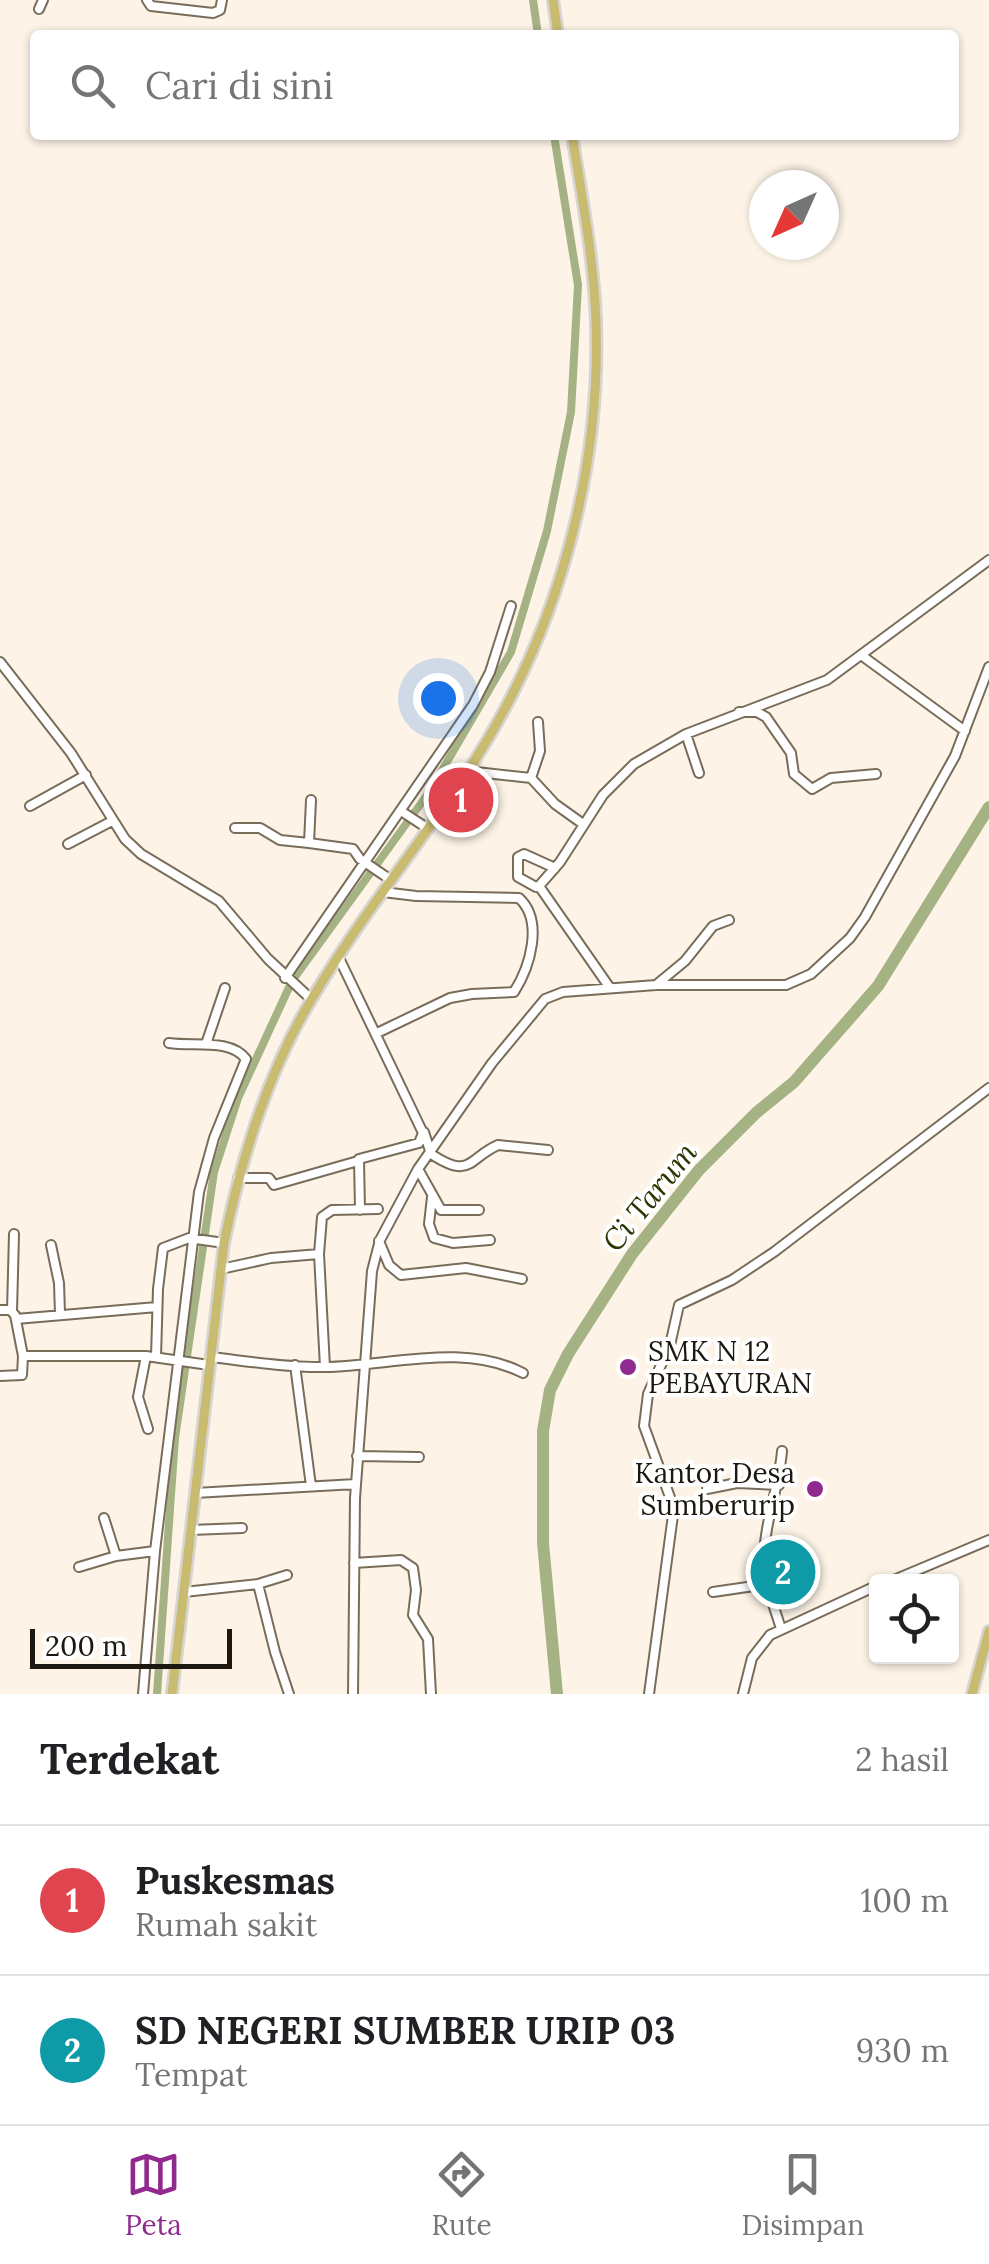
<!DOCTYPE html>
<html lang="id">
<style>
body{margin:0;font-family:Lora,serif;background:#f2f2f2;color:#202124}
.controls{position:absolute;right:30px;bottom:30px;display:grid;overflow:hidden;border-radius:10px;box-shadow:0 2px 8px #0004}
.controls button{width:90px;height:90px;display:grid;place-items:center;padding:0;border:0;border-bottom:2px solid #e0e0e0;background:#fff;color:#202124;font:50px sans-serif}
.compass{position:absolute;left:749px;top:170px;width:90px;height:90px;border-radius:50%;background:#fff;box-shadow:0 2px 8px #0004;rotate:225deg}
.scale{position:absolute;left:30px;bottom:25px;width:202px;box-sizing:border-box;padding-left:10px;border:5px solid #1c170f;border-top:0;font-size:28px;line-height:35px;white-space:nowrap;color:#1c170f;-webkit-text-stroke:8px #fff;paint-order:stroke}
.you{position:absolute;left:438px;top:698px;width:35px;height:35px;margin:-25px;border:8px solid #fff;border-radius:50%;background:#1a73e8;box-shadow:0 0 0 15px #1a73e833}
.badge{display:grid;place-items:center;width:65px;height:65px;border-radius:50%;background:#902a8f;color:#fff;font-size:32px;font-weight:700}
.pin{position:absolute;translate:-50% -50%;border:5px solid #fff;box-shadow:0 2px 10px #0006}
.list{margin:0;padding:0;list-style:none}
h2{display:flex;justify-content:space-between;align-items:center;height:130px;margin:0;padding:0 40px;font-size:42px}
h2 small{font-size:32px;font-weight:400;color:#757577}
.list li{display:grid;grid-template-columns:65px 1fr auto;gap:30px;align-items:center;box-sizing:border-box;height:150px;padding:0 40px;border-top:2px solid #e0e0e0}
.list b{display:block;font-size:38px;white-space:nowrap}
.list p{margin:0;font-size:32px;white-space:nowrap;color:#757577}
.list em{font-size:32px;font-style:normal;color:#757577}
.icon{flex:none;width:55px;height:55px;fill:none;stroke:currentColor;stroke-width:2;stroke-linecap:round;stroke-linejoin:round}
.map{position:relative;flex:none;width:989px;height:1694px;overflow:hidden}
.search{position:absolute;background:#fff;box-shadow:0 2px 8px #0004;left:30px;right:30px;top:30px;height:110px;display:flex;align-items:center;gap:25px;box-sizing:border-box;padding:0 35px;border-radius:10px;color:#757577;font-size:38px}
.sheet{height:430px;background:#fff}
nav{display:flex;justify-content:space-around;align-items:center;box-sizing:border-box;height:140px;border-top:2px solid #e0e0e0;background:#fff;font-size:28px;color:#757577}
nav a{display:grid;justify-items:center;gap:5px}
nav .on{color:#902a8f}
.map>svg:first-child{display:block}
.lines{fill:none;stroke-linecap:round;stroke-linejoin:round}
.canal{stroke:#a5b284;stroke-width:8}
.river{stroke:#a5b284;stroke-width:12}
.minor-casing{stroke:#796d5a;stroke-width:12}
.major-casing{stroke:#d6d5d4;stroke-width:14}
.minor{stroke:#fff;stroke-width:8}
.major{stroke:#c9bc71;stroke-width:9}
.poi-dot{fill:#902a8f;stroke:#fff;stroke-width:4}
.labels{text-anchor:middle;stroke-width:8;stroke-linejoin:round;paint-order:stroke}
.poi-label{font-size:28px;fill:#1c170f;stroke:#fff;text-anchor:start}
.water-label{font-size:30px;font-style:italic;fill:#2c3600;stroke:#fff}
</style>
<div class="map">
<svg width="989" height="1694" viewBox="0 0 989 1694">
<rect width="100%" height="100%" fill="#fdf4e7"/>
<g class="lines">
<path class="canal" d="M533,0L538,35
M157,1694L175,1438L214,1172L238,1098L292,981L430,791L511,652L547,531L571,412L578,285L554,135"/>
<path class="river" d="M557,1694L543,1543V1431L550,1390L568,1354L632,1254L699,1170L756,1113L794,1082L878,986L989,807"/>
<g class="minor-casing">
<path id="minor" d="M147,0L151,6L213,13L220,10L222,0
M39,9L43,0
M861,655L965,731
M0,662L71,753L125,839L141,854L219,901L268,959L311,999
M739,712H757L766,717L791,753L794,774L812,789L831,778L876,774
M686,734L699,773
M467,771L531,778L555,804L583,824
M531,778L540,751L538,722
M311,800L309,843L353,849L360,859L391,880
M30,806L86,775
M401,811L427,828
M235,828H260L280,840L309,843
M68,844L112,821
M536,887L518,877V857L524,854L555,868
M339,958L423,1133L419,1143L359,1159L360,1210
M285,978L473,705L490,672L511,606
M656,985L685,961L713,926L729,920
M610,988L539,886L560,862L603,795L634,764L686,734L827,680L989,560
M377,1033L450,998L472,994L514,992C530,967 544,921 519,898L416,896L383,892
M206,1044L225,988
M424,1132L431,1154C471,1180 467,1159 498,1145L548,1150
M418,1169L441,1210H479
M238,1178H269L274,1185L358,1161
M432,1197L429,1224L434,1238L453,1243L490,1240
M379,1241L389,1265L401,1275L466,1268L522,1279
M51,1245L59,1283L60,1314
M221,1269L271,1258L319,1254
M0,1310H10L15,1315L23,1356H146L209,1365
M12,1311L14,1234
M16,1319L157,1307
M146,1356L138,1397L148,1429
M156,1357L158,1289L163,1248L189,1238L224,1243
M210,1357C247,1361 287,1368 325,1367C390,1366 463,1342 523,1373
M295,1365L311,1486
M325,1367L319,1254L322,1217L332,1210L378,1209
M0,1376L22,1375L23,1356
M357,1456L419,1457
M707,1489L737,1483L779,1485
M195,1493L356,1484
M104,1518L116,1556L155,1551L199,1192L214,1138L246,1059C230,1038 193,1047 169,1043
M191,1530L242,1528
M354,1563L401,1560L413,1568L416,1590L413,1615L428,1639L431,1694
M79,1567L116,1556
M889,1582L989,1540
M258,1584L287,1575
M184,1592L258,1584L275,1652L289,1694
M713,1592L768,1584
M781,1629C775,1608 764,1583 764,1560C764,1523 779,1488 782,1451
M143,1694L155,1551
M353,1694L355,1498L372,1271L380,1240L418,1169L492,1063L545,999L563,992L656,985H786L811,974L850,938L865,917L955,756L989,667
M649,1694L673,1515L671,1500L644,1426L648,1394L670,1345L679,1305L732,1280L774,1252L989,1088
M743,1694L752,1658L770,1635L876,1586"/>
</g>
<g class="major-casing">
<path id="major" d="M553,0L558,35
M172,1694L224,1243C240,1164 263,1087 302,1016C352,926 420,846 475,760C557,631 601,475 596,322C594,260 582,197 572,135
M972,1694L989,1631"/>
</g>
<use href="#minor" class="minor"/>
<use href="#major" class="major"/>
</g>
<g class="poi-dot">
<circle cx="628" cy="1367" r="10"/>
<circle cx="815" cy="1489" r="10"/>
</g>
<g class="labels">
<g class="poi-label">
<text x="648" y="1361">SMK N 12<tspan x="648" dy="32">PEBAYURAN</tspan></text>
<text x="795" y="1483" text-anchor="end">Kantor Desa<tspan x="795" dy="32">Sumberurip</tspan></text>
</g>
<g class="water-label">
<text transform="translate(650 1197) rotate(-51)" y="10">Ci Tarum</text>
</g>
</g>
</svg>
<div class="controls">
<button><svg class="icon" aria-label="locate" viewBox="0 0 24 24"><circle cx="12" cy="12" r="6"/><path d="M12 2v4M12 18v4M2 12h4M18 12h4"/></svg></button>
</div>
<svg class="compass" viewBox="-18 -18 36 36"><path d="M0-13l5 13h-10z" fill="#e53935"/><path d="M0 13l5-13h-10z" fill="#757577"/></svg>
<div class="scale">200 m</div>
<div class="you"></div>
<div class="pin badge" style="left:461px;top:800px;background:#e0444e">1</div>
<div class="pin badge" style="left:783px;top:1572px;background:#0f9aa8">2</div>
<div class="search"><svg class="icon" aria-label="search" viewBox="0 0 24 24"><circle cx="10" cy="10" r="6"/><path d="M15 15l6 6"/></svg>Cari di sini</div>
</div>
<section class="sheet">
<h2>Terdekat<small>2 hasil</small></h2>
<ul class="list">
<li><span class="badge" style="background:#e0444e">1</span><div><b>Puskesmas</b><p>Rumah sakit</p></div><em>100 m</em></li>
<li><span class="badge" style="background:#0f9aa8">2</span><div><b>SD NEGERI SUMBER URIP 03</b><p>Tempat</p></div><em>930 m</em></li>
</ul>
</section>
<nav>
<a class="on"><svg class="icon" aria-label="map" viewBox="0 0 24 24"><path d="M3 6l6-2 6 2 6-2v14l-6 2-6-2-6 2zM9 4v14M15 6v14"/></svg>Peta</a>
<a><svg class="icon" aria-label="directions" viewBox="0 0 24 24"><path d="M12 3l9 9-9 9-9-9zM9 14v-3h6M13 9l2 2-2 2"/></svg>Rute</a>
<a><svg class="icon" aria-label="saved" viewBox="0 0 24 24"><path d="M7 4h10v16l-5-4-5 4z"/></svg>Disimpan</a>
</nav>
